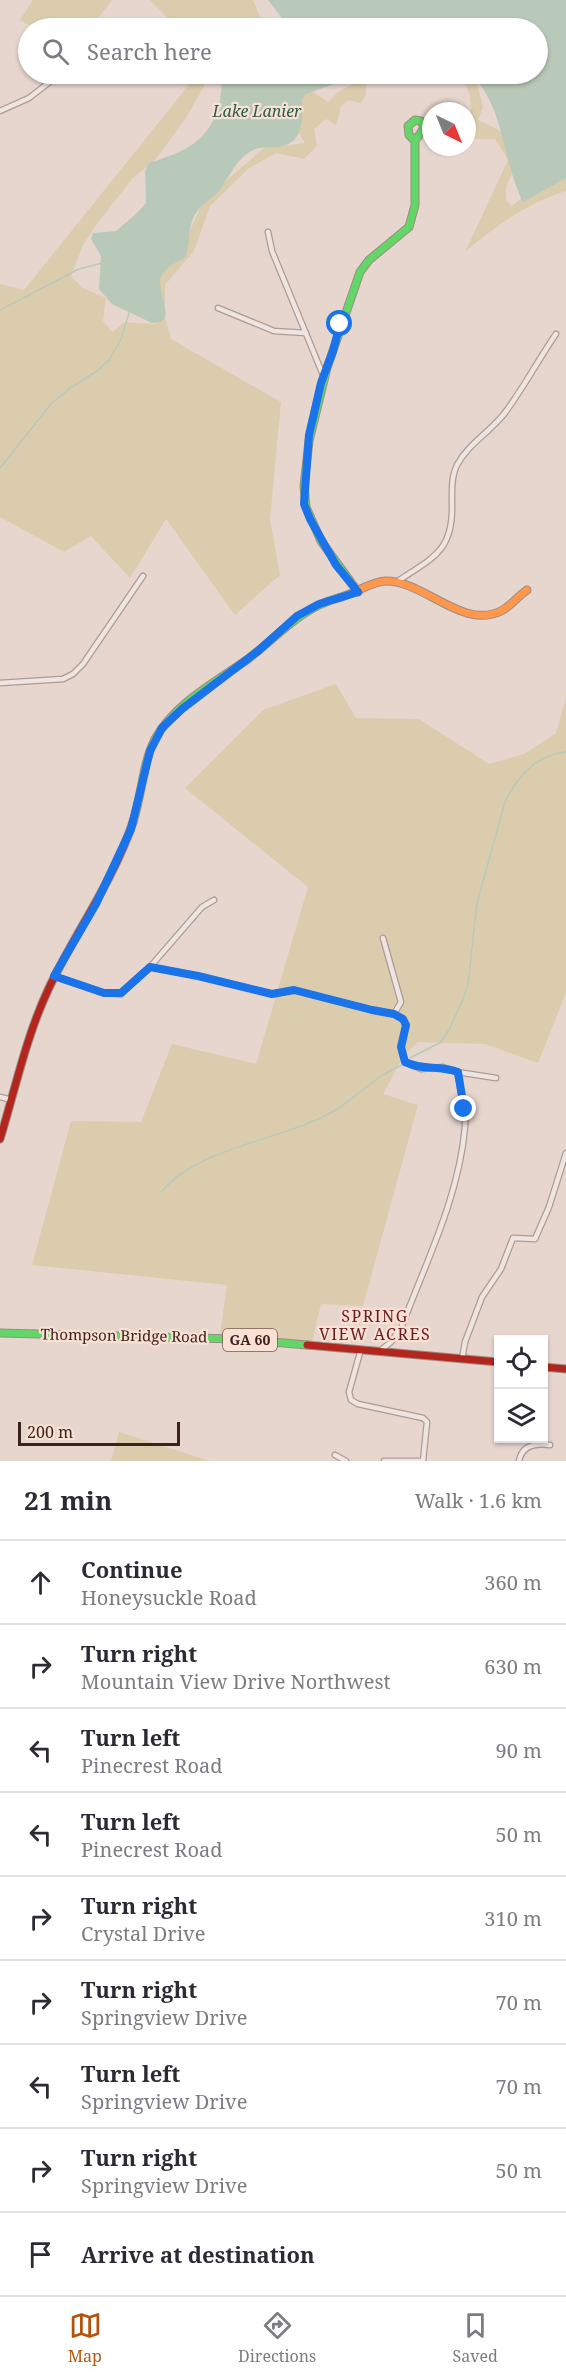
<!DOCTYPE html>
<meta charset="utf-8">
<style>
body{margin:0;font-family:"Noto Serif",serif;background:#f2f2f3;color:#2b2b33}
.controls{position:absolute;right:18px;bottom:18px;display:grid;overflow:hidden;border-radius:0px;box-shadow:0 2px 4px #0004}
.controls button{width:54px;height:54px;display:grid;place-items:center;padding:0;border:0;border-bottom:2px solid #e1e1e2;background:#fff;color:#2b2b33;font:30px sans-serif}
.compass{position:absolute;left:422px;top:102px;width:54px;height:54px;border-radius:50%;background:#fff;box-shadow:0 2px 4px #0004;rotate:137deg}
.scale{position:absolute;left:18px;bottom:15px;width:162px;box-sizing:border-box;padding-left:6px;border:3px solid #3c211d;border-top:0;font-size:16px;line-height:21px;white-space:nowrap;color:#3c211d;-webkit-text-stroke:4px #f8e1d3;paint-order:stroke}
.stop{position:absolute;width:18px;height:18px;margin:-14px;border:4px solid #1a73e8;border-radius:50%;background:#fff}
.stop.end{background:#1a73e8;border-color:#fff;box-shadow:0 2px 6px #0008}
.list{margin:0;padding:0;list-style:none}
h2{display:flex;justify-content:space-between;align-items:center;height:78px;margin:0;padding:0 24px;font-size:26px}
h2 small{font-size:20px;font-weight:400;color:#7c7c81}
.list li{display:grid;grid-template-columns:39px 1fr auto;gap:18px;align-items:center;box-sizing:border-box;height:84px;padding:0 24px;border-top:2px solid #e1e1e2}
.list b{display:block;font-size:22px;white-space:nowrap}
.list p{margin:0;font-size:20px;white-space:nowrap;color:#7c7c81}
.list em{font-size:20px;font-style:normal;color:#7c7c81}
.icon{flex:none;width:33px;height:33px;fill:none;stroke:currentColor;stroke-width:2;stroke-linecap:round;stroke-linejoin:round}
.map{position:relative;flex:none;width:566px;height:1461px;overflow:hidden}
.search{position:absolute;background:#fff;box-shadow:0 2px 4px #0004;left:18px;right:18px;top:18px;height:66px;display:flex;align-items:center;gap:15px;box-sizing:border-box;padding:0 21px;border-radius:33px;color:#7c7c81;font-size:22px}
.sheet{height:834px;background:#fff}
nav{display:flex;justify-content:space-around;align-items:center;box-sizing:border-box;height:84px;border-top:2px solid #e1e1e2;background:#fff;font-size:16px;color:#7c7c81}
nav a{display:grid;justify-items:center;gap:3px}
nav .on{color:#b45309}
.map>svg:first-child{display:block}
.green{fill:#dbccae}
.water{fill:#b9c9b9}
.lines{fill:none;stroke-linecap:round;stroke-linejoin:round}
.stream{stroke:#b9c9b9;stroke-width:1.5}
.street-casing{stroke:#ac9c97;stroke-width:7}
.fast-casing{stroke:#9c8c86;stroke-width:9}
.slow-casing{stroke:#9c8c86;stroke-width:9}
.jam-casing{stroke:#9c8c86;stroke-width:9}
.street{stroke:#efe5e0;stroke-width:4.5}
.fast{stroke:#63d668;stroke-width:7}
.slow{stroke:#ff974d;stroke-width:7}
.jam{stroke:#b3261e;stroke-width:7}
.route{stroke:#1a73e8;stroke-width:8}
.labels{text-anchor:middle;stroke-width:4.5;stroke-linejoin:round;paint-order:stroke}
.shield{fill:#f8e1d3;stroke:#745b54;stroke-width:1.5}
.shield-label{font-size:14px;font-weight:bold;fill:#3c211d}
.street-label{font-size:15px;fill:#3c211d;stroke:#f8e1d3}
.water-label{font-size:16px;font-style:italic;fill:#2b5d49;stroke:#f8e1d3}
.neighbourhood-label{font-size:16px;letter-spacing:1.5px;fill:#6d1924;stroke:#f8e1d3}
</style>
<div class="map">
<svg width="566" height="1461" viewBox="0 0 566 1461">
<rect width="100%" height="100%" fill="#e7d6cd"/>
<path class="green" d="M33,0H112L91,28H35L20,20Z
M150,0H253L264,27L262,28H177Z
M196,74H211L186,118L156,159L132,179L96,225L83,245L71,276L83,288L106,298L103,321L113,332L124,322L157,324L154,296L163,262L179,256L203,201L264,148L305,143L296,128L291,106L307,88L328,102L338,92L355,83L357,74H366V95L361,103L348,100L341,107L336,125L326,119L314,129L317,146L304,159L276,153L248,169L210,206L194,251L165,285V317L171,339L281,402L270,520L280,575L235,615L166,519L130,578L91,536L64,552L0,517V284L24,290L196,76Z
M460,74H471L476,80L483,107L478,120L497,129L512,140L516,164L506,187V200L512,206L524,196L566,176V191C527,203 496,226 465,252L508,160L495,139H473L470,95L462,75Z
M336,684L356,718L419,719L489,764L524,754L556,733L566,698V993L538,1063L485,1044L418,1042L404,1055L383,1094L418,1105L363,1306L321,1304L312,1342L220,1333L227,1285L32,1265L71,1121L141,1122L172,1044L256,1064L308,887L185,788L263,710Z
M119,1432L210,1461H111Z"/>
<path class="water" d="M268,0H566V178L523,202C502,161 505,107 471,74H538V28H284L285,22Z
M227,74H342L331,85L306,94L302,99C302,112 304,128 295,139C284,151 269,145 256,149C236,156 229,180 217,193C209,200 199,207 194,216C188,229 190,242 186,256C177,264 167,264 161,277C155,291 180,324 152,323L112,304L99,289L101,256L91,239L93,233L116,231L137,213L146,203L145,171L149,163C184,152 212,141 220,100C222,91 220,80 227,74Z"/>
<g class="lines">
<path class="stream" d="M0,310L79,269L102,263
M0,468L51,404L70,388L97,371L109,360L121,339L129,313
M410,1058L441,1042L450,1028L463,999L468,984L477,903L505,802C517,777 537,754 566,752
M161,1192C202,1145 282,1141 334,1111C359,1096 373,1077 402,1065"/>
<g class="street-casing">
<path id="street" d="M0,111L29,98L60,74
M268,232L272,251L323,375
M218,308L274,331L306,333
M398,581C432,558 453,552 452,505C452,492 451,477 457,465C468,444 490,432 504,414C523,389 538,360 556,334
M0,683L63,679L73,674L83,664L143,576
M383,938L401,1002L394,1014
M150,967L198,976L272,994L294,990L372,1010L394,1014L403,1019L406,1025L401,1047L405,1062L421,1069L443,1067L457,1072L496,1078
M54,976L104,993L121,994L150,967L202,907L214,900
M0,1097L12,1100
M361,1349L349,1392L351,1400L358,1404L423,1418L427,1422L423,1461
M381,1350L391,1342L402,1326C426,1262 459,1197 465,1127C466,1109 461,1090 457,1072
M462,1359L465,1342L482,1297L501,1269L513,1238L535,1239L549,1207L566,1153
M335,1455L346,1461
M384,1461H423
M519,1461C522,1445 536,1443 550,1445"/>
</g>
<g class="fast-casing">
<path id="fast" d="M358,592L321,541L306,507L304,486L309,441L327,368L360,272L369,260L409,227L415,205V141L424,128L421,121L415,120L408,126L409,135L415,141
M133,822C142,795 142,765 155,739C175,703 216,682 248,659C278,636 301,608 338,598
M0,1333L235,1339L307,1345"/>
</g>
<g class="slow-casing">
<path id="slow" d="M338,598C354,594 372,581 386,581C425,581 462,630 501,611C511,606 518,596 527,590"/>
</g>
<g class="jam-casing">
<path id="jam" d="M0,1139C15,1090 26,1037 48,990C74,934 113,882 133,822
M307,1345L498,1362
M544,1367L566,1369"/>
</g>
<use href="#street" class="street"/>
<use href="#fast" class="fast"/>
<use href="#slow" class="slow"/>
<use href="#jam" class="jam"/>
</g>
<g class="lines">
<path class="route" d="M340,324L333,351L321,383L309,435L304,504L310,519L336,565L358,592L319,604L297,616L258,651L182,709L162,728L150,751L131,829L96,904L54,976L104,993H121L150,967L198,976L272,994L294,990L372,1010L394,1014L403,1019L406,1025L401,1047L405,1062C425,1071 436,1065 458,1072L464,1109"/>
</g>
<g class="labels">
<rect class="shield" x="223" y="1329" width="54" height="22" rx="4.5"/>
<g class="shield-label">
<text x="250" y="1345">GA 60</text>
</g>
<g class="street-label">
<text transform="translate(124 1336) rotate(1)" y="5">Thompson Bridge Road</text>
</g>
<g class="water-label">
<text x="257" y="117">Lake Lanier</text>
</g>
<g class="neighbourhood-label">
<text x="375" y="1322">SPRING<tspan x="375" dy="18">VIEW ACRES</tspan></text>
</g>
</g>
</svg>
<div class="controls">
<button><svg class="icon" aria-label="locate" viewBox="0 0 24 24"><circle cx="12" cy="12" r="6"/><path d="M12 2v4M12 18v4M2 12h4M18 12h4"/></svg></button>
<button><svg class="icon" aria-label="layers" viewBox="0 0 24 24"><path d="M12 4l9 5-9 5-9-5zM3 14l9 5 9-5"/></svg></button>
</div>
<svg class="compass" viewBox="-18 -18 36 36"><path d="M0-13l5 13h-10z" fill="#e53935"/><path d="M0 13l5-13h-10z" fill="#7c7c81"/></svg>
<div class="scale">200 m</div>
<div class="stop" style="left:340px;top:324px"></div>
<div class="stop end" style="left:464px;top:1109px"></div>
<div class="search"><svg class="icon" aria-label="search" viewBox="0 0 24 24"><circle cx="10" cy="10" r="6"/><path d="M15 15l6 6"/></svg>Search here</div>
</div>
<section class="sheet">
<h2>21 min<small>Walk · 1.6 km</small></h2>
<ul class="list">
<li><svg class="icon" aria-label="ahead" viewBox="0 0 24 24"><path d="M12 20V5M6 11l6-6 6 6"/></svg><div><b>Continue</b><p>Honeysuckle Road</p></div><em>360 m</em></li>
<li><svg class="icon" aria-label="right" viewBox="0 0 24 24"><path d="M7 20v-9h11M14 6l5 5-5 5"/></svg><div><b>Turn right</b><p>Mountain View Drive Northwest</p></div><em>630 m</em></li>
<li><svg class="icon" aria-label="left" viewBox="0 0 24 24"><path d="M17 20v-9H6M10 6l-5 5 5 5"/></svg><div><b>Turn left</b><p>Pinecrest Road</p></div><em>90 m</em></li>
<li><svg class="icon" aria-label="left" viewBox="0 0 24 24"><path d="M17 20v-9H6M10 6l-5 5 5 5"/></svg><div><b>Turn left</b><p>Pinecrest Road</p></div><em>50 m</em></li>
<li><svg class="icon" aria-label="right" viewBox="0 0 24 24"><path d="M7 20v-9h11M14 6l5 5-5 5"/></svg><div><b>Turn right</b><p>Crystal Drive</p></div><em>310 m</em></li>
<li><svg class="icon" aria-label="right" viewBox="0 0 24 24"><path d="M7 20v-9h11M14 6l5 5-5 5"/></svg><div><b>Turn right</b><p>Springview Drive</p></div><em>70 m</em></li>
<li><svg class="icon" aria-label="left" viewBox="0 0 24 24"><path d="M17 20v-9H6M10 6l-5 5 5 5"/></svg><div><b>Turn left</b><p>Springview Drive</p></div><em>70 m</em></li>
<li><svg class="icon" aria-label="right" viewBox="0 0 24 24"><path d="M7 20v-9h11M14 6l5 5-5 5"/></svg><div><b>Turn right</b><p>Springview Drive</p></div><em>50 m</em></li>
<li><svg class="icon" aria-label="arrive" viewBox="0 0 24 24"><path d="M6 21V4h12l-3 4 3 4H6"/></svg><div><b>Arrive at destination</b></div></li>
</ul>
</section>
<nav>
<a class="on"><svg class="icon" aria-label="map" viewBox="0 0 24 24"><path d="M3 6l6-2 6 2 6-2v14l-6 2-6-2-6 2zM9 4v14M15 6v14"/></svg>Map</a>
<a><svg class="icon" aria-label="directions" viewBox="0 0 24 24"><path d="M12 3l9 9-9 9-9-9zM9 14v-3h6M13 9l2 2-2 2"/></svg>Directions</a>
<a><svg class="icon" aria-label="saved" viewBox="0 0 24 24"><path d="M7 4h10v16l-5-4-5 4z"/></svg>Saved</a>
</nav>
